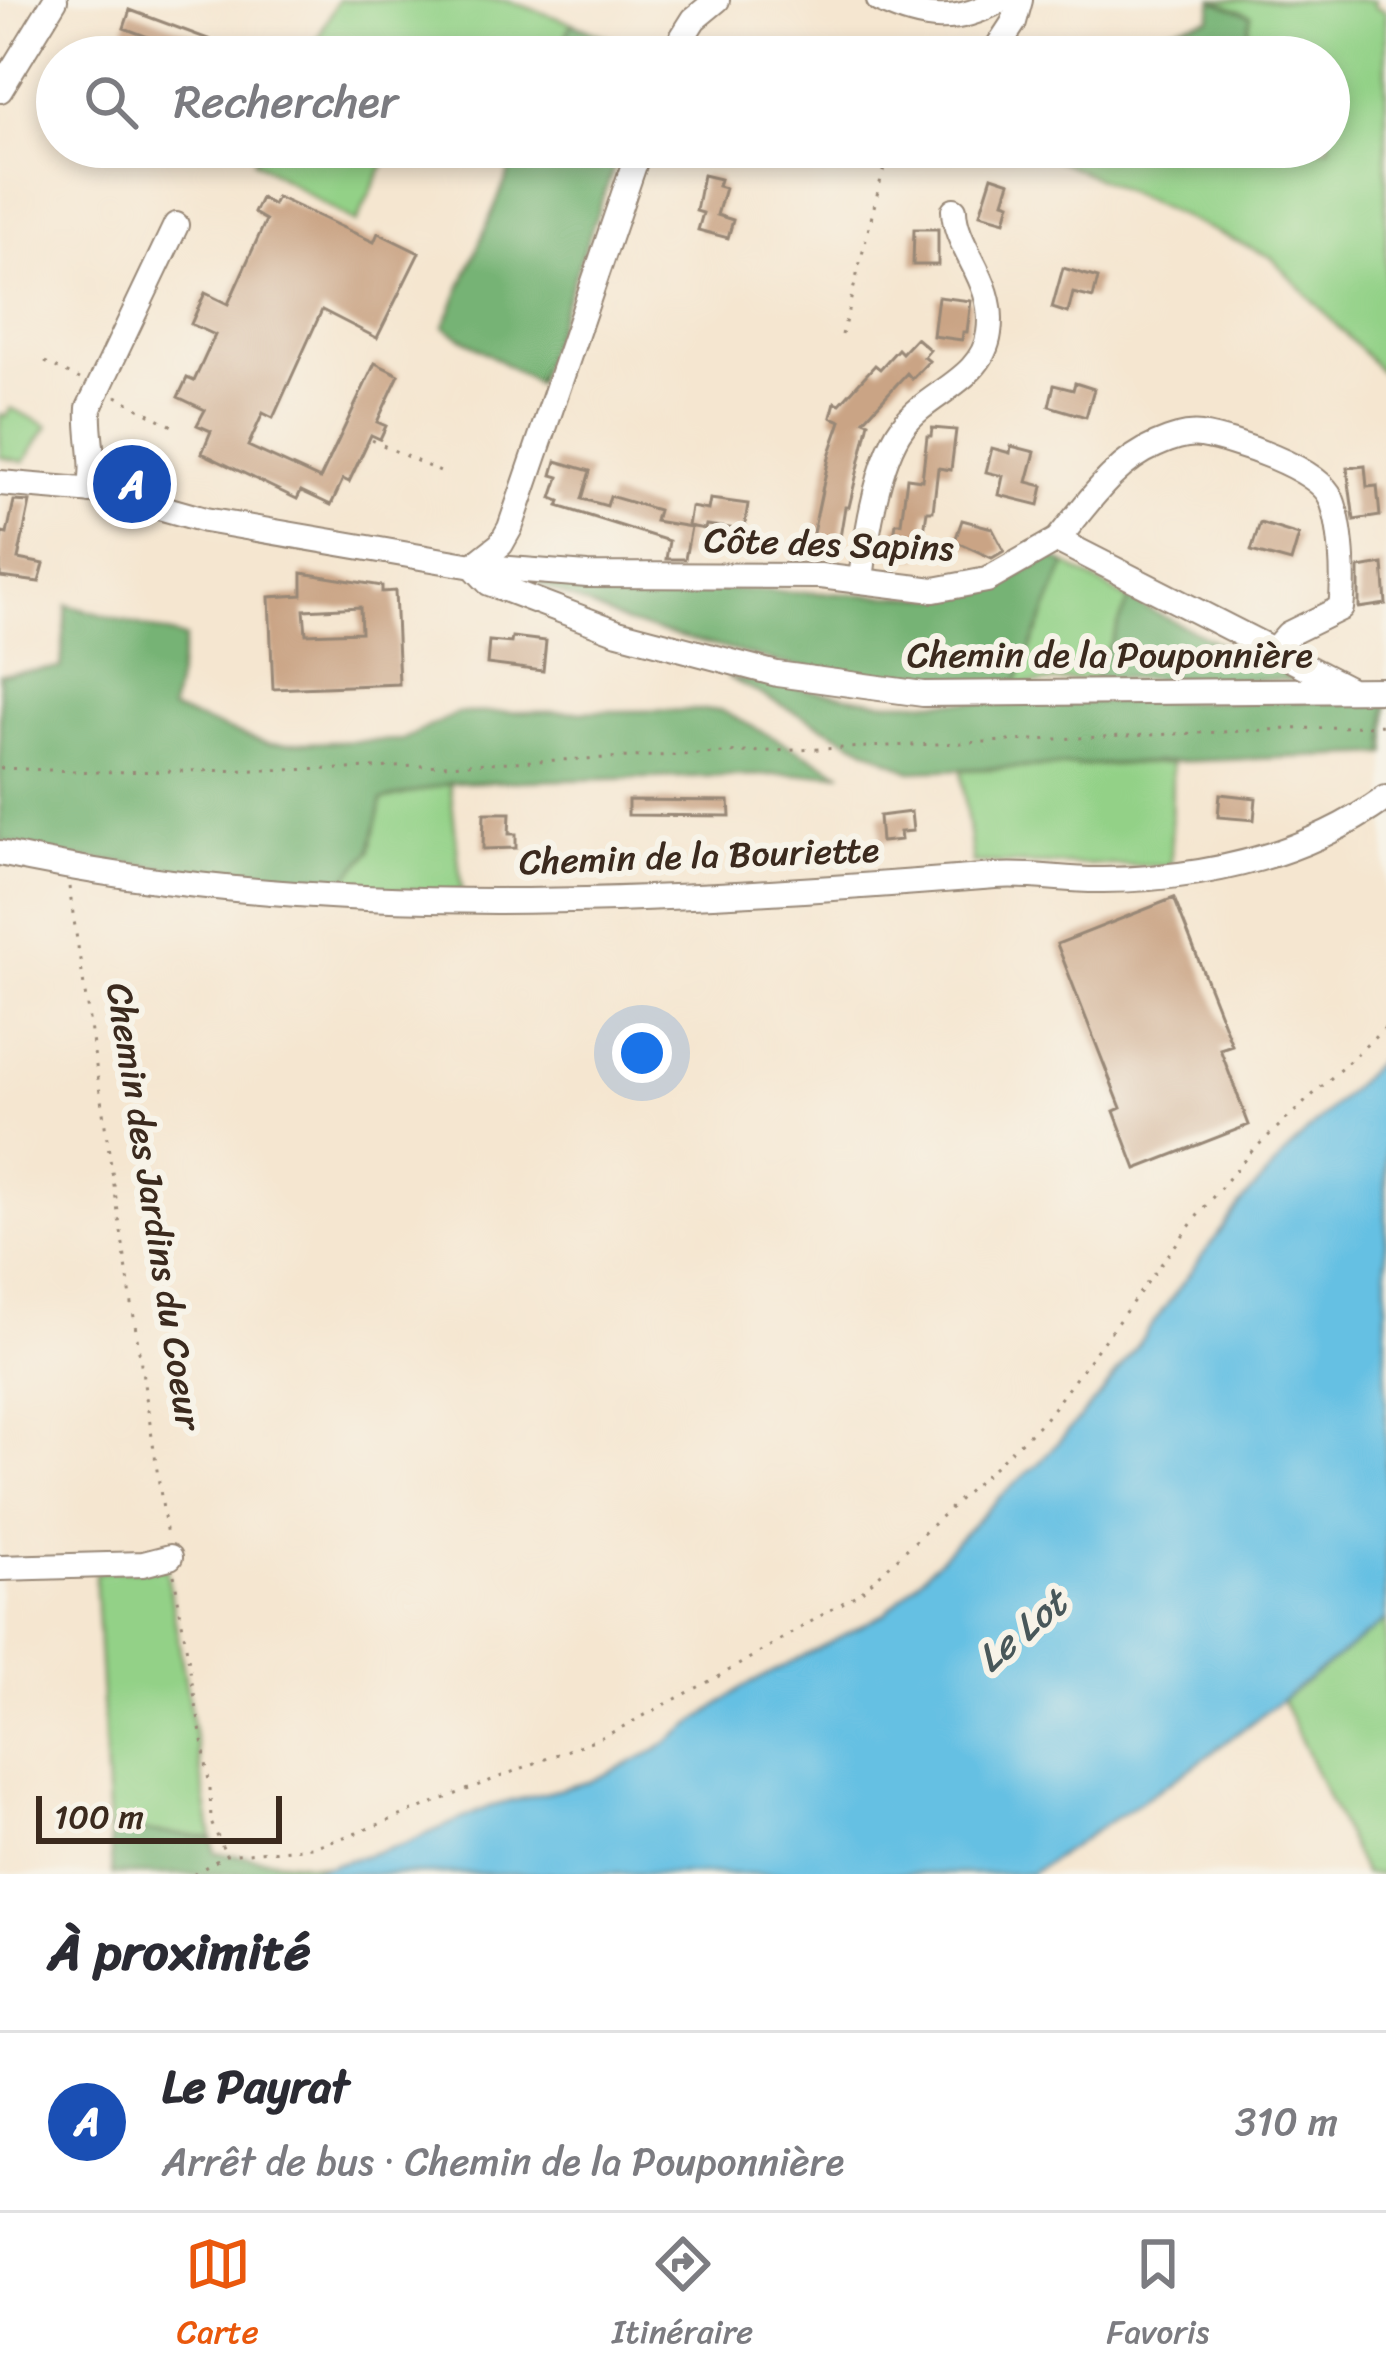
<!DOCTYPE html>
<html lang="fr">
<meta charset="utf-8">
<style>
body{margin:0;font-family:Sriracha,sans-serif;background:#f7f7f7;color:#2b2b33}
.scale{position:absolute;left:36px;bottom:30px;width:246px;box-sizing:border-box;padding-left:12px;border:6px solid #3b2a1e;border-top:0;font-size:33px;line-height:42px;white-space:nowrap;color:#3b2a1e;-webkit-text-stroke:9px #f7f3e8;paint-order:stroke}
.you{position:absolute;left:642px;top:1053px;width:42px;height:42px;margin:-30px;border:9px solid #fff;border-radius:50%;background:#1a73e8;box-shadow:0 0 0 18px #1a73e833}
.badge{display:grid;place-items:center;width:78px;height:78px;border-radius:50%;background:#ea580c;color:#fff;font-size:39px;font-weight:700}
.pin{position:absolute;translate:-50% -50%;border:6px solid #fff;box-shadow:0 3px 12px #0006}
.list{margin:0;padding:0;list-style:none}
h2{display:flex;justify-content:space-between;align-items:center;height:156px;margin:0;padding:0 48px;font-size:51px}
h2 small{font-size:39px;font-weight:400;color:#7c7c81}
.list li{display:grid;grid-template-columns:78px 1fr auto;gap:36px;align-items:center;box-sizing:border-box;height:180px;padding:0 48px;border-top:3px solid #e1e1e2}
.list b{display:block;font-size:45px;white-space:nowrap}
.list p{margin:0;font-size:39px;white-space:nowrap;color:#7c7c81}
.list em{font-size:39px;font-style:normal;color:#7c7c81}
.icon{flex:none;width:66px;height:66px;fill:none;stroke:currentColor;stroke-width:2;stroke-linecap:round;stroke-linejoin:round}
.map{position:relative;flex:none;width:1386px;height:1874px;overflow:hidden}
.search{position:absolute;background:#fff;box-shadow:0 6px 18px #0003;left:36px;right:36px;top:36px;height:132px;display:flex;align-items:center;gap:30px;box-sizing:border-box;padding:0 42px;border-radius:66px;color:#7c7c81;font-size:45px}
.sheet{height:336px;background:#fff}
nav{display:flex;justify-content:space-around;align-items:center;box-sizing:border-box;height:168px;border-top:3px solid #e1e1e2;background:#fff;font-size:33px;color:#7c7c81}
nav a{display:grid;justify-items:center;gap:6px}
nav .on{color:#ea580c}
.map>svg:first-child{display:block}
.green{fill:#93d187;stroke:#677e52;stroke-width:3}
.forest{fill:#76b374;stroke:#586e49;stroke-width:3}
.water{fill:#65c0e3;stroke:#507580;stroke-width:3}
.building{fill:#caa485;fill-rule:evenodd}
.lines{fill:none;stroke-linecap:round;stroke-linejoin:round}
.minor-casing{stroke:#988877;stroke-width:28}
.path{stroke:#988877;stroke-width:3;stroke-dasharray:3 9;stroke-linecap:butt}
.minor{stroke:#fff;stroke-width:24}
.labels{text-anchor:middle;stroke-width:12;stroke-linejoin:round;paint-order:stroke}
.street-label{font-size:36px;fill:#3b2a1e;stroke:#f7f3e8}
.water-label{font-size:39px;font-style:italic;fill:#485759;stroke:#f7f3e8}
</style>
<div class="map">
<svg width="1386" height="1874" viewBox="0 0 1386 1874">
<rect width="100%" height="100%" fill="#f7f3e8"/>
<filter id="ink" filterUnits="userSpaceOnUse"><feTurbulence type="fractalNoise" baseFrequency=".00833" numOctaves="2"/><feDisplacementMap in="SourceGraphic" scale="24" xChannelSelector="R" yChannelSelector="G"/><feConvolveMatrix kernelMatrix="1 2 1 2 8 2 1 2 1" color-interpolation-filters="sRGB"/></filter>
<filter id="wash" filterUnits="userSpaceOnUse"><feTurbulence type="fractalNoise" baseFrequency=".004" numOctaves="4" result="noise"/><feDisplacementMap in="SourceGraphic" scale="48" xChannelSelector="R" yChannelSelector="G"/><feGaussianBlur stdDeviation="2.7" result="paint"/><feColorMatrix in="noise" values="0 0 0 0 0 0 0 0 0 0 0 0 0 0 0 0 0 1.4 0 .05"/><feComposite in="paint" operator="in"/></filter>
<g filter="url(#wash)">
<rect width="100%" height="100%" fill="#f5e6d0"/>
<path class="green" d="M338,0H507L572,23L557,57H308Z
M1213,0H1375L1374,6L1386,11V377L1271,257L1028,147H1329V57H1243L1250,16Z
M261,147H392L356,223L254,161Z
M11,408L48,426L24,462L0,457V414L6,416Z
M1066,564L1129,600L1095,678L1015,685Z
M1172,763L1171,866L973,863L961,770Z
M450,783L462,892L336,889L370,852L382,800Z
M166,1568L212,1838L109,1828L95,1572Z
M1386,1620V1874H1364L1282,1700Z"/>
<path class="forest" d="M1213,0L1251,16L1243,57H1091L1079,52L1210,18Z
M572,23L654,56V57H557Z
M520,147H621L536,383L444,327Z
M1052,557L1066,564L1015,685L933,682L788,665L627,623L532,581L941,598L990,590Z
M1129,600L1296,680L1095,678Z
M67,605L185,638L171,710L268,744L402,740L458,713L720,710L842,773L450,783L382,800L370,852L336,889L62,856L0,841V674L61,668Z
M727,677L884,702L1386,701V754L910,771Z
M109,1828L212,1838L215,1853L327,1866L299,1874H112Z"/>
<path class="water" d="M1386,1054V1620L1193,1767L1030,1874H299L402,1845L489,1807L589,1782L657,1750L740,1689L886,1613L999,1498L1042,1460L1103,1392L1239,1206L1288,1151Z"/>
<g id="blocks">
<path class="building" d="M130,10L254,56L253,57H204L194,53L192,57H178L166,53L146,45L148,37L124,28Z
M703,175L720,179L718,186L725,188L717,215L733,220L728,238L698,230L703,213L696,211Z
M992,176L1010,182L1004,201L1010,203L1005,221L980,214Z
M277,197L374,242L378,233L419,253L377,338L322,310L273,418L263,413L248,446L320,479L375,363L399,375L377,422L386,426L380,439L371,435L349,482L343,479L331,505L301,491L297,499L202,453L211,431L197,425L205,410L178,397L187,378L194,381L215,335L191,324L205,293L228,304L266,220L254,213L261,198L273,205Z
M914,229H938V265H913Z
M1063,268L1098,278L1093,298L1073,293L1068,313L1052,308Z
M938,297L971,301L967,332H963L962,340L933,336Z
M916,338L930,350L924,357L929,361L912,379L907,373L864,420L869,422L849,507H845L838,550L825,547L823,559L808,557L830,453L841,421L831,417L835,402L840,404L875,365L880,369L898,349L902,353Z
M1075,383L1094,389L1086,417L1049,406L1054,385L1073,390Z
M932,428L956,430L951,470L938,468L933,511H927L920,558L891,556L896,523H901L907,478L922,480L927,436H931Z
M1011,446L1035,452L1027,482L1043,486L1039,505L999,495L1003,476L986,472L992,448L1010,453Z
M556,461L590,471L582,499L607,506L610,496L658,510L655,521L691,527L685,559H666L669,541L558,506L560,501L552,498L559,477L552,475Z
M1365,466L1367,487L1377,486L1380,516L1354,520L1347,468Z
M710,499L748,504L744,530L706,525L705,529L688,526L691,507L708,510Z
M14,501L30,502L18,559L44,564L39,582L0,577V544L2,533L7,534Z
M962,520L992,528L1004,551L992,558L955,541Z
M1260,523L1299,535L1291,562L1251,551Z
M1383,564L1386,604L1359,608V568Z
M302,573L382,586V592L395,591L399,684L273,689L269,597L302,595ZM360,607L361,632L306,634L304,610Z
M512,637L546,641L543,671L487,664L489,641L511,643Z
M1220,794L1256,798L1254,820L1218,817Z
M628,800L729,801L730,816L628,815Z
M911,812L913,831L900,832L901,840L881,842L879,816Z
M484,813H510L509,834H516V848L483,849Z
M1174,898L1232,1045L1220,1049L1249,1125L1136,1169L1114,1111L1121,1108L1057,944Z"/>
</g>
</g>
<g filter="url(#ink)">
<use href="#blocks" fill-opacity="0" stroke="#988877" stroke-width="3"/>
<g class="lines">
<g class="minor-casing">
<path id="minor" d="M879,0C924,21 956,25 1000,0
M670,57L694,19L717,0
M991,57L1014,22L1020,0
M0,90L55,0
M0,483L106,492L205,520L473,566L587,575L820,576L934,590L987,580L1057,540L1351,690
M90,491C97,463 87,437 89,408L176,225
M1057,540C1086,506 1113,463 1156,445C1170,439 1185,433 1201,435C1232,440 1319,468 1331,498C1342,525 1345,579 1341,608L1288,634L1272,652
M473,566L489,583L618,632L777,674L923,694L1386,690
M473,566L501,544L510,528L640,147
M861,579C866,538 878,459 903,426C928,392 983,380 989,333C997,281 955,250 954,210
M0,853C325,924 666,902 995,876C1031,873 1067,881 1103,880C1205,879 1303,857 1386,798
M0,1568L143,1564L170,1557"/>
</g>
<path class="path" d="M913,147H919
M842,335L889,147
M45,362L80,379
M116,396L178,429
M372,440L442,473
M0,768L97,772L347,769L1386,725
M69,887L167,1536
M174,1575L210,1787L211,1822L225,1853
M194,1874L226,1855L312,1847L357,1833L609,1734L723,1674L861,1592L1045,1419L1201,1211L1252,1151L1386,1027"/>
<use href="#minor" class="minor"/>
</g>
</g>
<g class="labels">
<g class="street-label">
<text transform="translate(829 543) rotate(2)" y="13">Côte des Sapins</text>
<text x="1110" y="667">Chemin de la Pouponnière</text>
<text transform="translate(699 855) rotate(-2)" y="13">Chemin de la Bouriette</text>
<text transform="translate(155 1206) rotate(81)" y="13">Chemin des Jardins du Coeur</text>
</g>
<g class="water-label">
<text transform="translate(1021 1630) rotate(-40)" y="14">Le Lot</text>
</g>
</g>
</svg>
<div class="scale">100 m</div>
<div class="you"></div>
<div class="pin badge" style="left:132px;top:484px;background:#1a4fb4">A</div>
<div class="search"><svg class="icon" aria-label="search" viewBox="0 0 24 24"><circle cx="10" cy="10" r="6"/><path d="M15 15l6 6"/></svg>Rechercher</div>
</div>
<section class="sheet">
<h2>À proximité<small></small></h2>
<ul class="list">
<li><span class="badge" style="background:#1a4fb4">A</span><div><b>Le Payrat</b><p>Arrêt de bus · Chemin de la Pouponnière</p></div><em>310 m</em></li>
</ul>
</section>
<nav>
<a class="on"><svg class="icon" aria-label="map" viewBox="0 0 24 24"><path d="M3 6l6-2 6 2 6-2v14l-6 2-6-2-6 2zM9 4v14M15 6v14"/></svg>Carte</a>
<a><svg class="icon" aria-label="directions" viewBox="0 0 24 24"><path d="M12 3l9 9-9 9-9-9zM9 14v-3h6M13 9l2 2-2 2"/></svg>Itinéraire</a>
<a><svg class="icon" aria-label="saved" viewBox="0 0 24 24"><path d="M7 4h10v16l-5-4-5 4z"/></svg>Favoris</a>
</nav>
